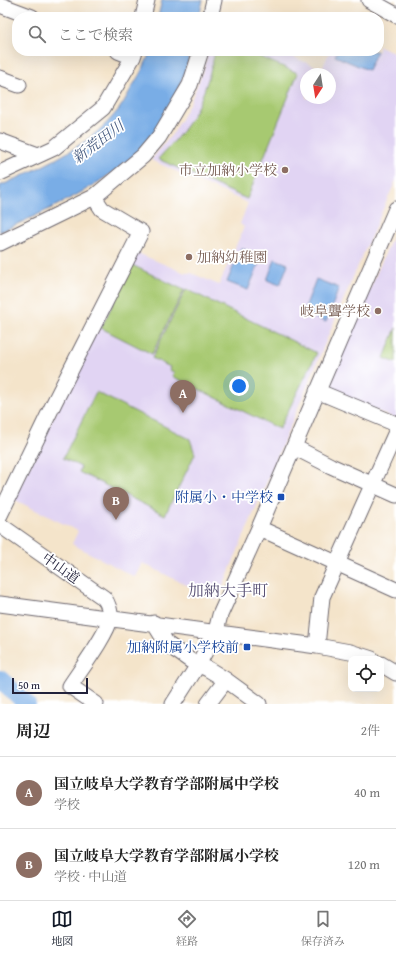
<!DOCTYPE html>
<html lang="ja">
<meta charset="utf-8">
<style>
body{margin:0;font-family:"Gentium Book Plus","Noto Serif JP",serif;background:#f6f6f6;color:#222}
.controls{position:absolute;right:12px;bottom:12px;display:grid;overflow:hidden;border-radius:8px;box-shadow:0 4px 16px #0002}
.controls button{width:36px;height:36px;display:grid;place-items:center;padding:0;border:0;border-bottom:1px solid #e0e0e0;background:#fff;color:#222;font:20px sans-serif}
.compass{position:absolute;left:300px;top:68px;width:36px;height:36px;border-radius:50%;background:#fff;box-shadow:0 4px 16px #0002;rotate:192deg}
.scale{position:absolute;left:12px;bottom:10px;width:76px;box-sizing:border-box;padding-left:4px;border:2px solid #22223b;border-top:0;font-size:11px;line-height:14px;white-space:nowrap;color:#22223b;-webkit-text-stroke:3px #fff;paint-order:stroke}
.you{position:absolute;left:239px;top:386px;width:14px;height:14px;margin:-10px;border:3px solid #fff;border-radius:50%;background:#1a73e8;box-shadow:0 0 0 6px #1a73e833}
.badge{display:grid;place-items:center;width:26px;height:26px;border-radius:50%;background:#111827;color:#fff;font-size:13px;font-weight:700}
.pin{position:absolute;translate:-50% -33px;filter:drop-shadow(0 1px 2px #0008)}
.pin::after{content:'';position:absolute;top:21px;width:14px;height:12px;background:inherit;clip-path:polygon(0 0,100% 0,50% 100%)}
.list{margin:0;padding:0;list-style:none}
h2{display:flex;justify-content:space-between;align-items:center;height:52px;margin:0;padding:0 16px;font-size:17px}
h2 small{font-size:13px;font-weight:400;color:#767676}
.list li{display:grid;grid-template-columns:26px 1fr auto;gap:12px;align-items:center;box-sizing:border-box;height:72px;padding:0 16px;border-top:1px solid #e0e0e0}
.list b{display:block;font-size:15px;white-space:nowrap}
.list p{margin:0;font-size:13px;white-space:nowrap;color:#767676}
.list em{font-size:13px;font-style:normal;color:#767676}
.icon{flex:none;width:22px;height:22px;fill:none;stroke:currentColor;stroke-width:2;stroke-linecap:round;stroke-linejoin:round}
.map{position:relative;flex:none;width:396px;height:704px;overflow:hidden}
.search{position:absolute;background:#fff;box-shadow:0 4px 16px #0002;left:12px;right:12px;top:12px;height:44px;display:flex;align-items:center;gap:10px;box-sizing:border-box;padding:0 14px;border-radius:16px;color:#767676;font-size:15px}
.sheet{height:196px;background:#fff}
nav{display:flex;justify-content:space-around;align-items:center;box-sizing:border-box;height:56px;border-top:1px solid #e0e0e0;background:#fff;font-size:11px;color:#767676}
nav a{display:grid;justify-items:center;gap:2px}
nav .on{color:#111827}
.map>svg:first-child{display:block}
.built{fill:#e1d4f3;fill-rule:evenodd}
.green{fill:#a7c971;stroke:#647656}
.water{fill:#79ade6;stroke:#4e6890}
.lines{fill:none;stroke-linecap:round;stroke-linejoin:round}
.river{stroke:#79ade6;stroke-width:18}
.minor-casing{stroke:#6c666d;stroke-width:17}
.minor{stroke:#fff;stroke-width:15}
.education-dot{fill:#8d6e63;stroke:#fff;stroke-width:1.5}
.transit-dot{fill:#1a4fb4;stroke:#fff;stroke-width:1.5}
.labels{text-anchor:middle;stroke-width:3.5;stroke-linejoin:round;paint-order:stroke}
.education-label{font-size:14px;fill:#785e54;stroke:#fff;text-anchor:end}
.transit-label{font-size:14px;fill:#164399;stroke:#fff;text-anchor:end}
.street-label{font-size:14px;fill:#22223b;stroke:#fff}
.water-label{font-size:15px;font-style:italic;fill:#455a7f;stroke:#fff}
.quarter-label{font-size:16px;fill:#5a5275;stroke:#fff}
</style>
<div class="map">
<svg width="396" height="704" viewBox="0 0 396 704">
<rect width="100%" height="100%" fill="#fff"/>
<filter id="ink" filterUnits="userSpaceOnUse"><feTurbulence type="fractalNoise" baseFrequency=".025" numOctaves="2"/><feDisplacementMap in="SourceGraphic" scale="8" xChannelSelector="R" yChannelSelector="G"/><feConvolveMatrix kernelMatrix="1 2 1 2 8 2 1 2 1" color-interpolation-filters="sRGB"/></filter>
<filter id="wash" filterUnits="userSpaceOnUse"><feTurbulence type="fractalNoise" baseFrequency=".012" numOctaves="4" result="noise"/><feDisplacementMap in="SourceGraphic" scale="16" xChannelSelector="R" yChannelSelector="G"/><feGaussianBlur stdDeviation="0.9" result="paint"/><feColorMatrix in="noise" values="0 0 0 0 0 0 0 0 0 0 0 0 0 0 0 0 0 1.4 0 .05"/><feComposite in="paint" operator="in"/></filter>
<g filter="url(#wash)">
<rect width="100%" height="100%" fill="#f4e4ca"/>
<path class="built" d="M379,46L396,53V180L350,284L217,600L142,563L135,577L72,544L78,531L13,499L135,252L185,273H191L219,285L244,227L240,224L248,203L151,160L174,132L191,101L204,69L208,51H278L322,69L330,51H379ZM306,74H330V98H306Z
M395,231L396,232V419L326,390Z"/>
<path class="green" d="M215,51H246L298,73L247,199L158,159C168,148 180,136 188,123C202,102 210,76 215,51Z
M132,265L184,290L152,354L101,328Z
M186,289L317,353L279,429L172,376L174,372L169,370L170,367L152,358Z
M396,328V363L384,358Z
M96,392L190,439L195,454L165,515L79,472L81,467L63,458Z"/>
<path class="water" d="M162,0H203L199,17H158Z
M150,51H191C182,86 166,121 141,148C104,186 48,210 0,232V186C37,169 88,147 114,115C121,108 126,98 131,89C138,77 146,65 150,51Z
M337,51H377L368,70L335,56Z
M241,248L262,256L248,290L227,282Z
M275,259L288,264L280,285L267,280Z
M316,279L339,288L326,322L303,313Z"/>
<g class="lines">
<path class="river" d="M0,679L27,704"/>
</g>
</g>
<g filter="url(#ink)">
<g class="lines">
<g class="minor-casing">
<path id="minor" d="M369,0L396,15
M0,5L32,17
M143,17L147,0
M210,17L214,0
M118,51L133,57
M0,78L19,85
M0,141L38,155
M0,173L54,148L103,108L133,57L135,51
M0,243L94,197
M317,391L396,424
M294,447L331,466L396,495
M0,515L55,401L141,232L102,209L94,197L143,156L159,137L190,85L201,51
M0,525L104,598C108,603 111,612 110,619C108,633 79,672 70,686L96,704
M259,528L396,590
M0,604L317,646L350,652L372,659
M154,623L167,644L191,661L208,669L226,680L259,704
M317,646L322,597L396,432
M381,664L396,673
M173,704L198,665L216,631L220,615L259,528L396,209
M208,704L226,680"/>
</g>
<use href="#minor" class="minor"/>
</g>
</g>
<g class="education-dot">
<circle cx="285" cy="170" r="4"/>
<circle cx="189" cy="257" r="4"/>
<circle cx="378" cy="311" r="4"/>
</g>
<g class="transit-dot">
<rect x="277" y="493" width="8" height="8" rx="2"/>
<rect x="243" y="643" width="8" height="8" rx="2"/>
</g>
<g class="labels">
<g class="education-label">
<text x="277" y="175">市立加納小学校</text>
<text x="197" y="262" text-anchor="start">加納幼稚園</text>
<text x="370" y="316">岐阜聾学校</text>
</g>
<g class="transit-label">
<text x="273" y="502">附属小・中学校</text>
<text x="239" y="652">加納附属小学校前</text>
</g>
<g class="street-label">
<text transform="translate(61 568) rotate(35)" y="5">中山道</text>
</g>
<g class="water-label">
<text transform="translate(98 142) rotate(-37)" y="5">新荒田川</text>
</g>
<g class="quarter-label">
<text x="228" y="596">加納大手町</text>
</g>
</g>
</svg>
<div class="controls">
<button><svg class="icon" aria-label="locate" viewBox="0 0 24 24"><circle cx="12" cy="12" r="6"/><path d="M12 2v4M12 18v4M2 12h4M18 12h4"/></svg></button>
</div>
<svg class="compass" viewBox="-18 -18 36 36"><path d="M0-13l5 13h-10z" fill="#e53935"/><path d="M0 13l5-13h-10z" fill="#767676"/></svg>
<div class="scale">50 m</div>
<div class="you"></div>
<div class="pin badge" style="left:183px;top:413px;background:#8d6e63">A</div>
<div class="pin badge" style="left:116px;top:520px;background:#8d6e63">B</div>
<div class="search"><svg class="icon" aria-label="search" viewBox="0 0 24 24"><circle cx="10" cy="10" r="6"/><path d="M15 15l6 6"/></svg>ここで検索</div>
</div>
<section class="sheet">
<h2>周辺<small>2件</small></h2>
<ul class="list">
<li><span class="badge" style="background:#8d6e63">A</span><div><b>国立岐阜大学教育学部附属中学校</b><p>学校</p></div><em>40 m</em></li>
<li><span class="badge" style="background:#8d6e63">B</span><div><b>国立岐阜大学教育学部附属小学校</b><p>学校 · 中山道</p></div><em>120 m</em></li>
</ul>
</section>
<nav>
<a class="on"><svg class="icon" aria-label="map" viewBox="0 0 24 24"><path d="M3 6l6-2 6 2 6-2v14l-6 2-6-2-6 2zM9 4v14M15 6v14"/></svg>地図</a>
<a><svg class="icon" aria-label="directions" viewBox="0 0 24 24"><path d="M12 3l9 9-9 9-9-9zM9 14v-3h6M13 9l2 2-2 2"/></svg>経路</a>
<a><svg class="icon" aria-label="saved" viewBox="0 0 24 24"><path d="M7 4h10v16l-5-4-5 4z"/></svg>保存済み</a>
</nav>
